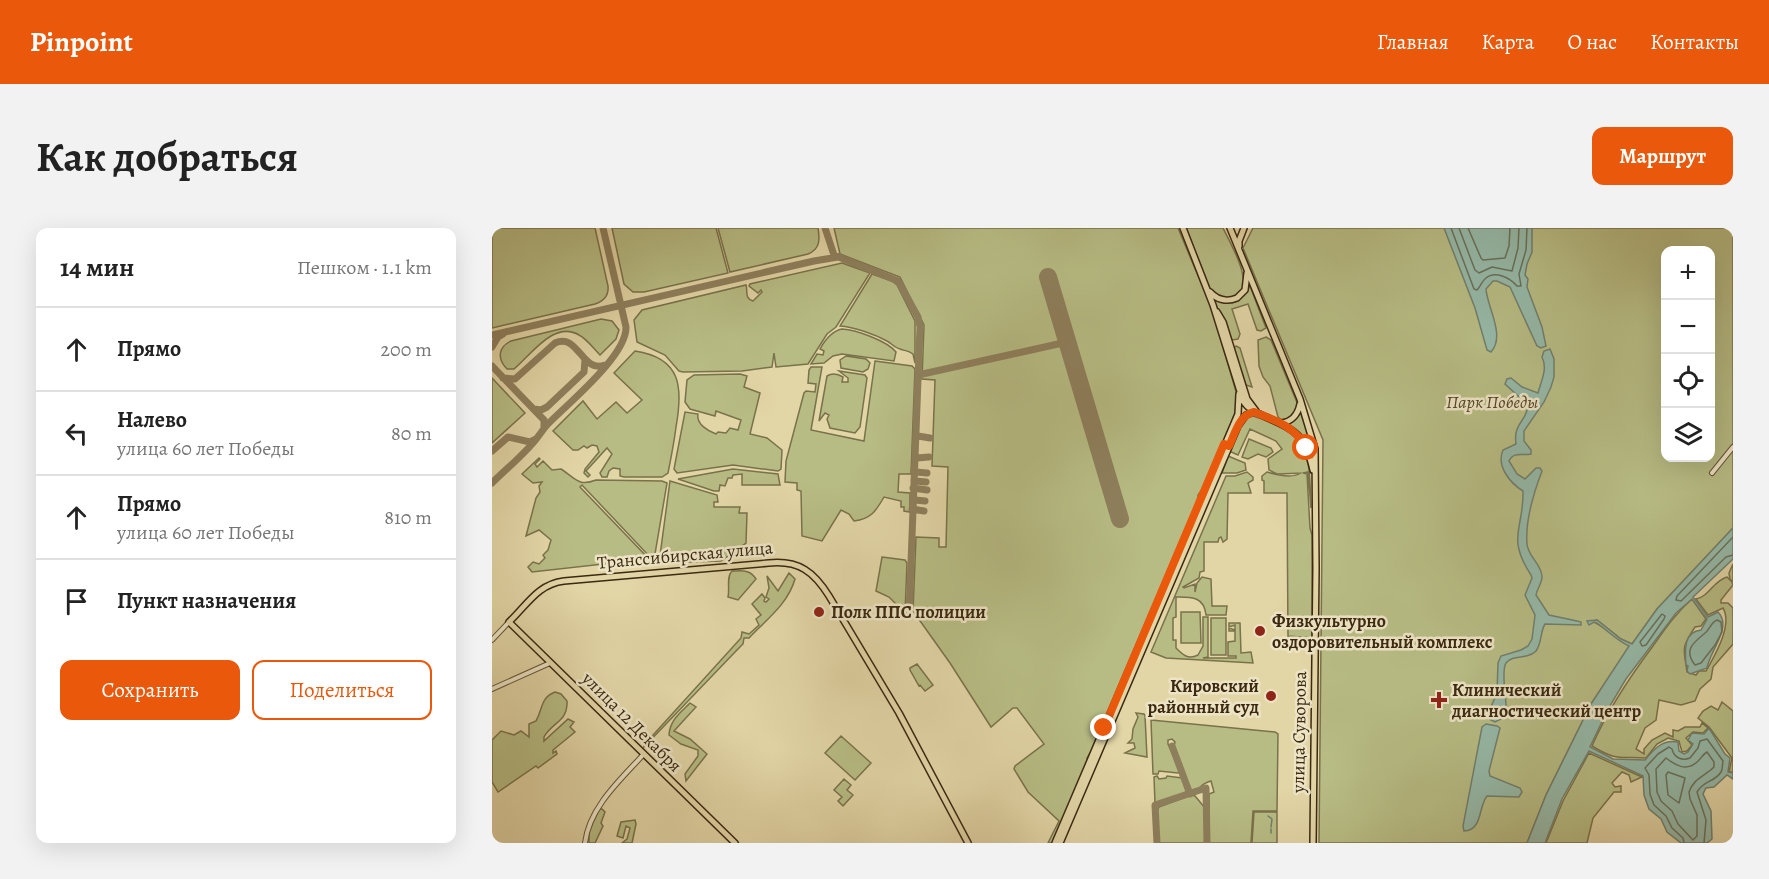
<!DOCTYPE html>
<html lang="ru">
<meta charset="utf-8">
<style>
body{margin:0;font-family:Alegreya,serif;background:#f2f2f2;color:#222}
.controls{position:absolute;right:18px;top:18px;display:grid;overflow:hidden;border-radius:12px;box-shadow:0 6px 24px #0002}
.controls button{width:54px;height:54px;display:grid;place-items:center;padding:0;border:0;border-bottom:2px solid #e0e0e0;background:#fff;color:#222;font:30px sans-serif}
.stop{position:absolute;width:18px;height:18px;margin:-14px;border:4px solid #ea580c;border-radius:50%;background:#fff}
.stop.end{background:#ea580c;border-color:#fff;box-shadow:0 2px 6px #0008}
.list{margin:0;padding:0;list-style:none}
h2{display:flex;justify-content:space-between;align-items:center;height:78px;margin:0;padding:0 24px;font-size:26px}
h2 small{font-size:20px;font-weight:400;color:#767676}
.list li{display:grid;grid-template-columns:39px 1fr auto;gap:18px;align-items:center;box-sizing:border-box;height:84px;padding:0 24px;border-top:2px solid #e0e0e0}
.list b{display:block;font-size:22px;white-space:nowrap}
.list p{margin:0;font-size:20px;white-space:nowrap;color:#767676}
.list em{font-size:20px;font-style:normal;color:#767676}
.actions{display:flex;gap:12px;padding:18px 24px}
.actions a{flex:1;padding:14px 0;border:2px solid #ea580c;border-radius:12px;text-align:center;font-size:21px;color:#ea580c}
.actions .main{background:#ea580c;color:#fff}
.icon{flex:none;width:33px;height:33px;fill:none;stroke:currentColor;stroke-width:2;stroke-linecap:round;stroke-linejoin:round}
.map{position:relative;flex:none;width:1241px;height:615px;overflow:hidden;border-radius:12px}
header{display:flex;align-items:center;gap:36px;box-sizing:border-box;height:84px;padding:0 30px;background:#ea580c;color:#fff}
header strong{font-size:28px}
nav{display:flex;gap:33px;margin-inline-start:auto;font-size:21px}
.intro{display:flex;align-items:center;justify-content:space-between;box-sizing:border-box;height:144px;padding:0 36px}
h1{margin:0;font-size:42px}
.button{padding:15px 27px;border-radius:12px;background:#ea580c;color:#fff;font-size:21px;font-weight:700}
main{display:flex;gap:36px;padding:0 36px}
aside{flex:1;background:#fff;border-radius:12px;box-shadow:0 6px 24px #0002}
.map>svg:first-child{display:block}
.green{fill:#b7bc84;stroke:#79724a;stroke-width:1.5;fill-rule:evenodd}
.water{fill:#95b9a8;stroke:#717f6c;stroke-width:1.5}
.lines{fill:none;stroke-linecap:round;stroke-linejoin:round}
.shore{stroke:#68715c;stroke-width:1.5}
.stream{stroke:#717f6c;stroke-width:1.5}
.taxiway{stroke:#8e7f5c;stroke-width:7}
.runway{stroke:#8e7f5c;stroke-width:18}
.minor-casing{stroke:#655436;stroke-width:6}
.major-casing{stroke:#3b2911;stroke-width:8}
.minor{stroke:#ece4c5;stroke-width:4}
.major{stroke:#e2d5a6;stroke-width:5}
.route{stroke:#ea580c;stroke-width:8}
.poi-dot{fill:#8f2418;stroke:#ece4c5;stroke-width:2}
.labels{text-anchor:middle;stroke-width:5;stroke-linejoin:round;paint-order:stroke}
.park-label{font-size:18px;font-style:italic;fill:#544628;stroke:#ece4c5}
.street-label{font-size:18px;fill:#3b2911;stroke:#ece4c5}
.poi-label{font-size:18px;font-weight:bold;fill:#3b2911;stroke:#ece4c5;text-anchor:start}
</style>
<header>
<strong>Pinpoint</strong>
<nav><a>Главная</a><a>Карта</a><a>О нас</a><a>Контакты</a></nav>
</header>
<div class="intro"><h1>Как добраться</h1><a class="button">Маршрут</a></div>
<main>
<aside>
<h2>14 мин<small>Пешком · 1.1 km</small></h2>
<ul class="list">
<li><svg class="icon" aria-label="ahead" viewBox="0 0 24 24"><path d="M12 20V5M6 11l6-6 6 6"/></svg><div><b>Прямо</b></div><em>200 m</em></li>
<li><svg class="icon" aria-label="left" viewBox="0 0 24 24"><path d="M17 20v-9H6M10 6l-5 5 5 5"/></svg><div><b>Налево</b><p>улица 60 лет Победы</p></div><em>80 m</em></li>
<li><svg class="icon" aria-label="ahead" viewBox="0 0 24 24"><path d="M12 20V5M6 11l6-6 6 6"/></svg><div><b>Прямо</b><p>улица 60 лет Победы</p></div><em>810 m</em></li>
<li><svg class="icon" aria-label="arrive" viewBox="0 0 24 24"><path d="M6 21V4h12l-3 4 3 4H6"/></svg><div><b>Пункт назначения</b></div></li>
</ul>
<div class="actions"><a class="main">Сохранить</a><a>Поделиться</a></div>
</aside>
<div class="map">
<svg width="1241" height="615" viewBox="0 0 1241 615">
<rect width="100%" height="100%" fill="#e2d5a6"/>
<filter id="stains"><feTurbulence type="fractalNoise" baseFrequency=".00333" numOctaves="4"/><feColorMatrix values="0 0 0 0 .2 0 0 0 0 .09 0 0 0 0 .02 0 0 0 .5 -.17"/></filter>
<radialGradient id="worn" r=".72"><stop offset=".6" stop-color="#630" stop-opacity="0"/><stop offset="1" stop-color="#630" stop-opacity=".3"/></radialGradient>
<path class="green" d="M0,0H103L116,58C117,68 112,73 103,76L0,100Z
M120,0H224L236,45L152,64H141L132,56Z
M226,0H326C328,12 328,21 316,26L238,44Z
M342,0H686L720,81L745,167L743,185L714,256L706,267L705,276L602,519L595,530V535L560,615H556L567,593L536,564L522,541L523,538L552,516L525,480H521L499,499L458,435L421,383L424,309L447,310V319H454L456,239L440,238L443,152L430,151L432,97L408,49L348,26Z
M694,0H731C737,13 767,62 741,69C733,72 726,68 719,63Z
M761,0H1241V300L1165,381L1140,416L1129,411L1105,392L1102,394C1115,400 1124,413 1138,418L1099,476L1054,567L1035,615H827L831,212L751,20ZM1174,22H1218V230H1174Z
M350,35L378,45L344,99L335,106L316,136L284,139L282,125L280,139L250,143L191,144L187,143L173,127L145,114L142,92L150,82L254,57C256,63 252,70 261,73L270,64L269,62L266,65L257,58L258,56Z
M380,46L400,53L405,57L423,93V135L421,126C416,122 413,123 408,121C403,120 399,115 395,113C382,106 362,99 348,98Z
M758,58L774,100L769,103L765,102L756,76L740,81L748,106L746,111L740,112L721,71C742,80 747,74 758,58Z
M109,91L120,93L127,102L124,111L108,127C101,120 95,111 87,107C62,92 39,127 22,141H15C5,131 6,119 19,113Z
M350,101C365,102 395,113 404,124L402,133L350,126L341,128L332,135L319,136L325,126L331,127L332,123L328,121C333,112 340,103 350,101Z
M774,109L779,112L806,177L799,190L790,192L786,189L778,158L771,149L767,138L766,112Z
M744,118L748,120L760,159L754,157L741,121Z
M143,123C190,130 191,160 184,199C182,215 179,230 176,245L170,249H132L128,248V241L121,240L117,243L115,249H110L108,245L120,226L115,220L94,243L98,247L96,249L92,245L93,241L107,224L105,218L100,217L95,220L92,218L86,222H81L61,203L91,173L105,191L124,174L135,185L150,172L122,145Z
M354,128L374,131L378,135L376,141L371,144L349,140L348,132Z
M383,133L420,138L423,141L419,246H407L406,264L418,265V284L412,283V279H409V273L392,269C384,283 379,291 362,293L357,286L349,282L330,313L310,308L309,263L305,262V255L293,254L294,233L312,165L314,163L323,164L324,156L316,155L317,142L319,139H330L319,202L372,213Z
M347,143L373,147L375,150L368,199L363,205L338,200L335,191L337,187L333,185L327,193L335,148C340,145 346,146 351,149L350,154H356V150Z
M248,146L255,148L252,159L268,165L258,206L275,210L290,222L289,241L286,243L241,237L185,245L182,241L193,184L206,186C204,196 216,203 224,206L226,204L234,205L238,200L246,202L249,192L224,183L223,188L198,181L193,174L195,152L202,147Z
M0,150L33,185L0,215Z
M809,184L817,209L821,235L811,210L796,196Z
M758,187C819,206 817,222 819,280L816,244L811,245L815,246L818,300L820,307V410L796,408L795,265H772V253L770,252V248L775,244C785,247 800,251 809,245L785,246L777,242L776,231L790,221L784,213L758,201L746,227L737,223C742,211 746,193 758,187Z
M757,211L779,220L781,224L774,229L766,226L756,231L750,229Z
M736,228L753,235L754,242L745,245H730Z
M47,230L48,231L43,236L45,239L51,233L60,242L69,241C83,250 86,259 104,252L170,253L175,255L163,326L159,330L90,257L88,259L157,331L40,344L36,339L41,334L47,336L53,330L51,327L56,322L59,312L47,302L34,308L44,270L48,264L47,258L50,254L41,255L30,246Z
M241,241L286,246L288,257H250V246L241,247L240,250H236L233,258L228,257L227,263H222L186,251Z
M755,244L761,249V252L756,255L759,265H736L735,311L731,314L729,309L727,310L726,314H712V343L708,344L707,350L691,359L692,360L703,356V364L705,355L710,349L719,351L720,378H735L734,387H714C712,368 699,369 684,369V389L681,390V412H684V420C691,427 696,432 706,427L711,418V389H716V429L711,430H744V428H736V414L743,413V403H737V400L743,402V397L737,399V395H748L749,425L759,424L761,435L674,430L659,424L734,248H743Z
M178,253L225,267L226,274H222V279H248L247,285H255L254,315L229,333L167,335Z
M390,329L413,332L415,335L413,385L397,369L384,363Z
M1241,336V353L1239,352L1241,357L1229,372V375H1236L1241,380V416L1221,439L1219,451L1208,461L1203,473L1189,477L1167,472L1164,492L1153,500L1144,521L1152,526V521L1160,512L1173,505L1181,509V502L1186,503L1193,499H1208L1210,495L1216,500L1211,505L1201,504L1194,510L1200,517L1195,523L1190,524L1187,513L1176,510L1165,516L1154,530C1128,528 1126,534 1100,518C1116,481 1137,450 1161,418C1173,401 1184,385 1200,371L1214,391L1209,398L1203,399C1188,422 1192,420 1195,444L1204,447L1207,443H1214C1223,427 1241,397 1231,380L1216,387L1204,371C1218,368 1221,353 1235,349L1238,352L1237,345Z
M240,343C250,343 258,341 264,351L246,372L236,369C238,361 234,349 240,343Z
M297,345L303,351C296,376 274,392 257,410H252L251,416L244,423L152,519V517L249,410L250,404L257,406L267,397L264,391L269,387L260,376L270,366L273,370L272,373L274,374L277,371L274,369L277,360L275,348L286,363Z
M689,384H708L709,415H689Z
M719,390H734V427H719Z
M425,436L441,457L433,463L428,457L427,458L418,442V440Z
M63,464L69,466L75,473C76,494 60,494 52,509V513L76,491L82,494L78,499L83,504L61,522V525L64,523L65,526L46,540L44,538L6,564L0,554V512L9,503L22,507L29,503L37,509V496L44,493C51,481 48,470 63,464Z
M1230,474L1241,483V544H1237L1240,530L1217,499L1206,490L1211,483L1219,478L1226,482Z
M198,475L204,479L182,503L198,511L215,526L194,553L193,546L206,528V522L189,516L177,507C178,492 188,485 198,475Z
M644,485L652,486L653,488L655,529L633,525L643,520L642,515H636L640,511L641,501L646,489Z
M659,492L783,504L786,506L785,583H761L759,615H717V566L722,564L719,553C707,556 709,562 699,565L697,563L682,518L683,514L680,511L676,512V516L688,543L686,545L667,543L666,546H661Z
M349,508L379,535L363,552L333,525Z
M1097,525L1150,549L1139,554L1137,547L1130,544L1120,555L1123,559L1129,558V564H1122L1101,590L1095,615H1054L1071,573Z
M665,548L667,551L674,550L675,548L690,550L694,562L693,567L663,575L662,549Z
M352,551L359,557L355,562L361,567L351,578L346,573L350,569L342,562Z
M699,567L703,568L713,580V615H667L664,585L667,579Z
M107,581H110L113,584L109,595L111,598L103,615H97V603Z
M762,584H785V615H760Z
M143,592L144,596L140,615H130L135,611L138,600L134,598L131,610L125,608L129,594Z"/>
<path class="water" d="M952,0H1040V24L1035,36L1033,47L1036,51L1035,59L1050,99L1054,118L1049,120L1045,118L1018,59L1005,53H1001L994,61C995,79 1014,108 999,124L995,122L983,80Z
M1058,121L1062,131V149L1059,159L1052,174L1032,203V213L1039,222V226C1030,228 1022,223 1017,233L1025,246L1033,251L1044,240H1048L1050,243C1042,264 1033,293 1035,316C1036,329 1050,336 1050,349C1050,355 1045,361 1044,367L1057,387L1085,393L1089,394V397L1053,396C1048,404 1050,415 1044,423C1036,432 1021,426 1014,435C1009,442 1014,469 1014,478C1014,483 1011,487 1009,491L1003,494L997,491L995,488L1005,465L1006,435L1009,428L1029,422L1036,418L1040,411L1043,387L1033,367L1040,350L1039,347C1014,309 1032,301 1031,263C1018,255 1004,238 1011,222L1024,216C1021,194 1035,194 1036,177L1013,156L1015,151L1019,150L1030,159L1046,165C1049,153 1056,141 1050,129L1052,123Z
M1241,300V331L1201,369L1216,389L1226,384C1241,399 1217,424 1215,440L1198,446L1195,443L1196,438L1194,437C1193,423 1191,404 1209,402L1215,391L1200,371L1184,385L1134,451L1116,481L1098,519L1121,531L1153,532C1162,521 1171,511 1186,514L1187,523L1192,526L1196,524L1201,516L1196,512L1200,505L1212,506L1217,500L1233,526L1238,530L1236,544L1241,545V551L1235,547L1222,559L1214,560L1211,566L1219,583L1220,611L1215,615H1189L1175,604L1169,591L1157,581L1152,567L1151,548L1097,523L1070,571L1053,615H1035L1054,567L1099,476L1137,418C1126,413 1116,403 1105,395L1102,394L1097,397L1095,393L1105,392L1129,411L1140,416L1165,381Z
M994,496L1005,498L1008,500L997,543L998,548L1028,560L1030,564L1027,569L995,568C986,579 991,602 972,603L971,598L990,499Z"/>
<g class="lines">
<path class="shore" d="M959,0L982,61L985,62C988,59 990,53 994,50C1003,42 1018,50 1025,58H1029L1027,46L1034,22L1035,0
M967,0L983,42L987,45L1000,39L1020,43L1026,20L1027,0
M976,0L989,30L991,32L1013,30L1017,18L1018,0
M1241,309L1185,368L1184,372L1189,373L1234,329L1241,327
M1170,386L1173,388L1172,391L1154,417L1150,418L1148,414Z
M1225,392L1229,394L1230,404L1223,417L1209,435L1203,437C1191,422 1202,414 1212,406C1218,402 1218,395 1225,392Z
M1215,524L1222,534V539C1213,548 1202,550 1197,564L1198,571L1205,587V608L1201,612L1186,596L1180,583L1169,573L1165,564L1164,541L1174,530C1183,537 1194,544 1205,534C1209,531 1210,527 1215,524Z
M1176,544L1193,550L1187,575L1176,567L1174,547Z
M1192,615L1191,610L1180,600L1174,588L1162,577L1158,566L1157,547L1153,540L1166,526L1177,519L1180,521C1182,530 1190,533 1198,530L1206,520L1208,513L1215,511L1231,533C1230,537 1231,541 1229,544C1223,554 1212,552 1205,564L1214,592L1212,615"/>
<path class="stream" d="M776,588L780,591L779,599
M779,605V601"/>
<path class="taxiway" d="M333,0L342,27L406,53L426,89L428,99L417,387
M0,107L322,33L346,29
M0,119L6,109L11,106
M0,138L52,192V200
M426,147L575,114
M11,150L23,151L63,115C86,104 90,146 113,137
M42,181L49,182L55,179L92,144L93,132
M424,206L426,208L438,210
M0,223L16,209L38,214L44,211
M423,228L425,230L437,229
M422,242L424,244L435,245
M422,252L424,253L434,254
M0,255C13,242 28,230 40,216C45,211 49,204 54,198C74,177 135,128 134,99L111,0
M421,260L435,262
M421,270L423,272L433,273
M420,281L432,283
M680,518L698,566
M665,615L663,577L714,560L715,615"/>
<path class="runway" d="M556,49L628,291"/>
<g class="minor-casing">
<path id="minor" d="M1220,245L1241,219
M0,412L17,394
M0,461L58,435
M93,615C97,580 128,552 151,527"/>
</g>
<g class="major-casing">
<path id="major" d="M691,0L721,77L751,173C757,182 765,185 774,189C805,203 813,207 821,242
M738,0L808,171L823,221L824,340L821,615
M747,18V13L752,0
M718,64C725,72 735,74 745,70L753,62L755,45
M725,84L731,94L755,171L764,183
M789,195C800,194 806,186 808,176
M243,615L17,394C35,377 46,356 72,353L277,335C307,332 322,344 337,368L407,485L476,615
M563,615L746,186L747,166
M568,615L746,198L754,187L762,184"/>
</g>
<use href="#minor" class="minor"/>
<use href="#major" class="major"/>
</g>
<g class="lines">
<path class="route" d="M612,500L732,216L737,218C743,206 747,187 762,184C783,192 804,199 814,220"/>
</g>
<g class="poi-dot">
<circle cx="327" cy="384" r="6"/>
<circle cx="768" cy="403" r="6"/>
<circle cx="779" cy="468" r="6"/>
<path d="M944 463h6v6h6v6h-6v6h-6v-6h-6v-6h6z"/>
</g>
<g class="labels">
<g class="park-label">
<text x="1000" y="180">Парк Победы</text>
</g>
<g class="street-label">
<text transform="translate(193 327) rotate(-5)" y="6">Транссибирская улица</text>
<text transform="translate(140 494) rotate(45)" y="6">улица 12 Декабря</text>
<text transform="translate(807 504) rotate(-89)" y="6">улица Суворова</text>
</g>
<g class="poi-label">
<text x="339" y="390">Полк ППС полиции</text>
<text x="780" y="399">Физкультурно<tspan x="780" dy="21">оздоровительный комплекс</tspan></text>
<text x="767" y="464" text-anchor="end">Кировский<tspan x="767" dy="21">районный суд</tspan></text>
<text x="960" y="468">Клинический<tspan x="960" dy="21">диагностический центр</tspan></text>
</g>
</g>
<rect width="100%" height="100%" filter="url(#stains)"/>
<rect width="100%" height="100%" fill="url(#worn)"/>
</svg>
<div class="controls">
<button>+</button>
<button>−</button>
<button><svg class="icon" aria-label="locate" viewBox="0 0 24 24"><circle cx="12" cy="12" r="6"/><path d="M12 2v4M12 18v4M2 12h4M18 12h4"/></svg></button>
<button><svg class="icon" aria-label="layers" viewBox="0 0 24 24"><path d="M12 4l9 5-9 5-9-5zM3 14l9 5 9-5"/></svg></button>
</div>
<div class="stop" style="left:814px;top:220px"></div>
<div class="stop end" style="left:612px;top:500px"></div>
</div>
</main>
